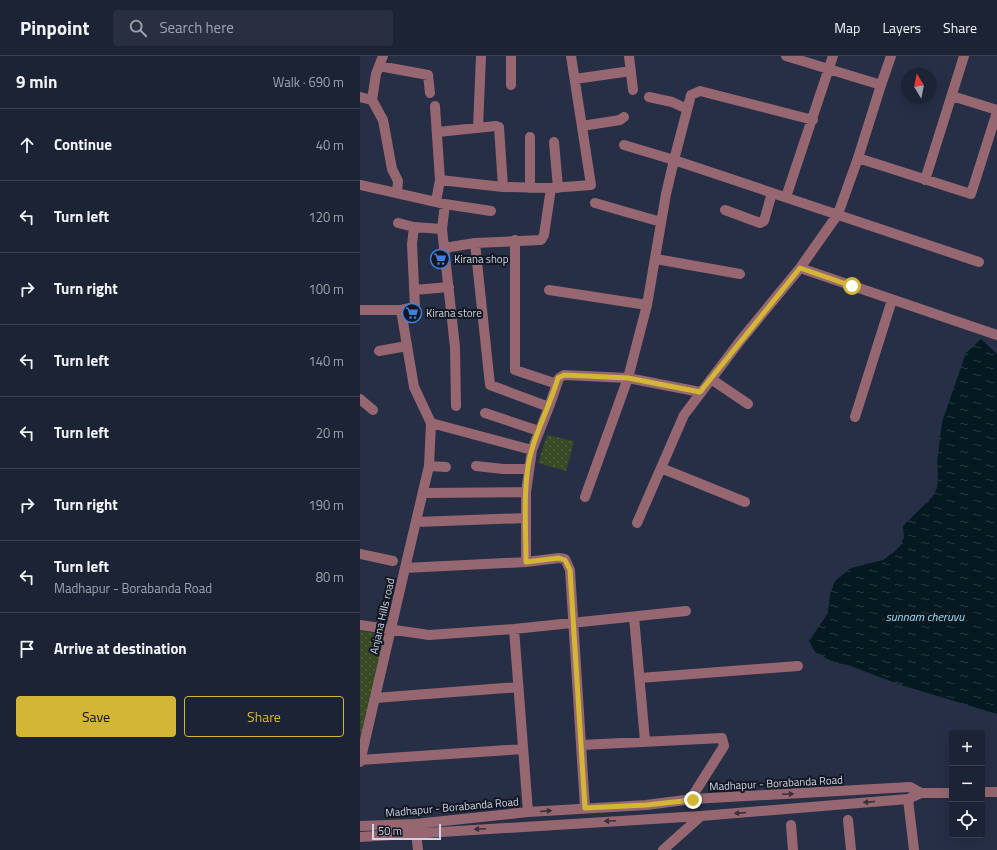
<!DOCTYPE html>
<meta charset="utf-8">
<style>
body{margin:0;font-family:"Titillium Web",sans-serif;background:#292f40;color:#f1f3f6}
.controls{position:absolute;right:12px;bottom:12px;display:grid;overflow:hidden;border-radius:4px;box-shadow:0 4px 16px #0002}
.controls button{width:36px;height:36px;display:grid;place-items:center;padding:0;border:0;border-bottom:1px solid #3a404f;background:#1c2334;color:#f1f3f6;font:20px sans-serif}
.compass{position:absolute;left:541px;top:12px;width:36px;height:36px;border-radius:50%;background:#1c2334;box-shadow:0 4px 16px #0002;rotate:350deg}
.scale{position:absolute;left:12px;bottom:10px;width:69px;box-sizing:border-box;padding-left:4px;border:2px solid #d0d6e5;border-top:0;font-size:11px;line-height:14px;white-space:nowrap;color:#d0d6e5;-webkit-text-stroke:3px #131722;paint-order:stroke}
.stop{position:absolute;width:12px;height:12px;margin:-9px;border:3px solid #d3b635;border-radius:50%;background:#fff}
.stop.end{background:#d3b635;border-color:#fff;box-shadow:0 1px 4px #0008}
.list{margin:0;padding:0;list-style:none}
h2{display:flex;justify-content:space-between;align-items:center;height:52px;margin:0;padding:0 16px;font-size:17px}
h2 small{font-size:13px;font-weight:400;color:#a0a4ac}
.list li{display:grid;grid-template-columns:26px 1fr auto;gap:12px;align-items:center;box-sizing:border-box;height:72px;padding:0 16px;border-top:1px solid #3a404f}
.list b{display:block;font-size:15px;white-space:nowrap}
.list p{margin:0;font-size:13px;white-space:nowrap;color:#a0a4ac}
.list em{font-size:13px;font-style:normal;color:#a0a4ac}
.actions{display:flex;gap:8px;padding:12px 16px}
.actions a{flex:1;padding:9px 0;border:1px solid #d3b635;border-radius:4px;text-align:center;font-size:14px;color:#d3b635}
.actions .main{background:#d3b635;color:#111}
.icon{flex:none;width:22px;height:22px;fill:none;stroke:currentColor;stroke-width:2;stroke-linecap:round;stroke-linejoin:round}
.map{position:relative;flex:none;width:637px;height:794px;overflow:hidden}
header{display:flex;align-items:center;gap:24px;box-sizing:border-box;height:56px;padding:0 20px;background:#1c2334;border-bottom:1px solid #3a404f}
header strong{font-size:19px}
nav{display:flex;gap:22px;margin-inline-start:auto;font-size:14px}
.search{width:280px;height:36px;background:#292f40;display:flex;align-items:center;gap:10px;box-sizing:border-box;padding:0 14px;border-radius:4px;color:#a0a4ac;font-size:15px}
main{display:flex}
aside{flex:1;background:#1c2334}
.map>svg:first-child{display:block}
.grass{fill:url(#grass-dots)}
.water{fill:url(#water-ripples)}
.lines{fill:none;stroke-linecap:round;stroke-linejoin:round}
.minor{stroke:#966771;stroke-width:10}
.oneway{fill:#3a2f3a}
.route{stroke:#d3b635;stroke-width:5}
.labels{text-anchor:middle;stroke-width:4;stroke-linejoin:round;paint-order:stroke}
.poi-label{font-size:11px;fill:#d0d6e5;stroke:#131722;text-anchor:start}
.street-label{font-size:11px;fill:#d0d6e5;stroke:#131722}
.water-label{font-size:12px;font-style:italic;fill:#91e3fa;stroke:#131722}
</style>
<header>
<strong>Pinpoint</strong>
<div class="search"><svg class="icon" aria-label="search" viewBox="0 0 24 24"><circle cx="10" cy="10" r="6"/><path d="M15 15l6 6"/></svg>Search here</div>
<nav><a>Map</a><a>Layers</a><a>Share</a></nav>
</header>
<main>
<aside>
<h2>9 min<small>Walk · 690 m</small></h2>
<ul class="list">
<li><svg class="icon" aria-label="ahead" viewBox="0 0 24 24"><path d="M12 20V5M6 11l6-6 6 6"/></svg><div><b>Continue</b></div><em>40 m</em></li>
<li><svg class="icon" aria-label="left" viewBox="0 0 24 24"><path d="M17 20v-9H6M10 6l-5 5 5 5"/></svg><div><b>Turn left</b></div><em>120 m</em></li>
<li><svg class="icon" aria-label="right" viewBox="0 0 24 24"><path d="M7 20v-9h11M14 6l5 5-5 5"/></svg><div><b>Turn right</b></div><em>100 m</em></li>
<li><svg class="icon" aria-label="left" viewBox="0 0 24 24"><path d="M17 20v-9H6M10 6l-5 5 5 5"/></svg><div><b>Turn left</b></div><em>140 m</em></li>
<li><svg class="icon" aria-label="left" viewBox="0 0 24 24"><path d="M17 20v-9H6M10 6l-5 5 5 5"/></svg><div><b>Turn left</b></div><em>20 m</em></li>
<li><svg class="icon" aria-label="right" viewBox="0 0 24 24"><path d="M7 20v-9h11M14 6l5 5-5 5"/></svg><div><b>Turn right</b></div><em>190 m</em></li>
<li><svg class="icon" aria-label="left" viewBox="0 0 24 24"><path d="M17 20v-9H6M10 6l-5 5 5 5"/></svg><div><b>Turn left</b><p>Madhapur - Borabanda Road</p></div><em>80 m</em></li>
<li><svg class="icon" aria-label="arrive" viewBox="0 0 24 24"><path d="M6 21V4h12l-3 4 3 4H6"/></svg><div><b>Arrive at destination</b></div></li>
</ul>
<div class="actions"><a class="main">Save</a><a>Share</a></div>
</aside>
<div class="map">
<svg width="637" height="794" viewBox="0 0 637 794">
<defs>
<pattern id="grass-dots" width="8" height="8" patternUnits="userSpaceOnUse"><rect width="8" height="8" fill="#384a24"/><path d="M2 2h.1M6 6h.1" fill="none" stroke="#546344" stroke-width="1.8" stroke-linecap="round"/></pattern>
<pattern id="water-ripples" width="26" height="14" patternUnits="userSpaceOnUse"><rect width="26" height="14" fill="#041a20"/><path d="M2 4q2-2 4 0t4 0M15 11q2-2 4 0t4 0" fill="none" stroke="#283b40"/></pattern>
</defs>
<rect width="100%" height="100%" fill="#262f46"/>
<path class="grass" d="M187,379L214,385L206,415L178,407Z
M0,575L25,578L0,686Z"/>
<path class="water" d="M621,283L637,298V658L541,629L488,609L473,606L455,596L449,585L468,557L470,538L475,525L491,512L523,504L534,496L540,490L544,481L543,470L573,440L577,432L578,417L577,407L582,366L606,297Z"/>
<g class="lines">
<path class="minor" d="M269,0L273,34
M426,0L521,29L531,0
M19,10L68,19L70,37
M215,23L271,15
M151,29V0
M592,40L637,54
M0,41L12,44L16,18L23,0
M289,41L312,46L327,53
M12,44L23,64L32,113L38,125L37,137
M75,50L80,124L76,145
M222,70L260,64L264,61
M118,72L121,0
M78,76L136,70L139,71L143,131
M170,81V132
M194,86L198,132
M264,89L314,104L331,39L340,35L453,64
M498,102L611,138L637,56
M80,124L143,131L191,132L231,129L211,0
M565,124L604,0
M0,129L85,148L131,155
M426,141L473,0
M235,147L301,166
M85,148L82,173L95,291L96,350
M365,154L400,167L404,165L412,137
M38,167L54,171L82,173
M155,184V314L197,328
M115,187L130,329L189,351
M84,192L115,187L181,184L184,179L191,132
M296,203L380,218
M440,212L637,279
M54,234L89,231
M189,234L287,249
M0,254H41L55,251L52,188L54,171
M41,254L54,331L71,367L69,410L45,512L166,506L199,502L205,503L210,514L225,752
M19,295L47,290
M351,323L388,348
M0,343L13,354
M125,357L179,375
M495,361L532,244
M71,367L172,394
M69,410L86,411
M116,410L143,413H169
M301,412L385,446
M63,437L166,436
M225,441L268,322L287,249L306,138L314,104L619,206
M57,466L166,462
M277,467L324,359L380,285L440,212L478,158L498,102L521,29
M0,498L33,505
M166,506V436L172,394L189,351L199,322L204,319L268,322L340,336
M274,561L285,685
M0,569L69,579L154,573L326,555
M154,573L168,756
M280,622L438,610
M15,642L158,631
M221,689L362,682L364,690L330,744
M0,704L163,693
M0,706L45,512
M622,736H637
M548,743L554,794
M488,764L491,794
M431,769L433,794
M0,770L55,768L168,756L286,749L333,743L550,731L561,737H592
M56,777L58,794
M0,781L341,760L548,743L561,737
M303,794L341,760"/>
</g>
<defs><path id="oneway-solid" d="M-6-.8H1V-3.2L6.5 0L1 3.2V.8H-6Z"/></defs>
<g class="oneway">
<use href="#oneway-solid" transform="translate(428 738) rotate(-3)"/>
<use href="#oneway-solid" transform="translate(509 746) rotate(175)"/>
<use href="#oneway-solid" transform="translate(186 755) rotate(-5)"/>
<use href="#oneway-solid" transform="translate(380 757) rotate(175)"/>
<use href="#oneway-solid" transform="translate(250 765) rotate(177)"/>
<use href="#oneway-solid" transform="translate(120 773) rotate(177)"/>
</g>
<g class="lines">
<path class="route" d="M333,744L286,749L225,752L210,514L205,504L199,502L166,506C166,472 162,425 172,393C179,369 191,346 198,322L204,319L268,322L340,336L440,212L492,230"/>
</g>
<defs>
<g id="supermarket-ring" transform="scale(1)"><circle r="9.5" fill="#131722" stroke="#3f7fe0" stroke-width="1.5"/><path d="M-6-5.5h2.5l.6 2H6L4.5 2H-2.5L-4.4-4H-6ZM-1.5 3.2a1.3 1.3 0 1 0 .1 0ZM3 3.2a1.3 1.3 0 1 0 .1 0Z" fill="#3f7fe0"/></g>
</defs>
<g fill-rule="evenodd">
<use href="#supermarket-ring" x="80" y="203"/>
<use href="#supermarket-ring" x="52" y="257"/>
</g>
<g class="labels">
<g class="poi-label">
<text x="94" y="207">Kirana shop</text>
<text x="66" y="261">Kirana store</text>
</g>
<g class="street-label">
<text transform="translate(22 560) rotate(-77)" y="4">Anjana Hills road</text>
<text transform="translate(416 727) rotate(-3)" y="4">Madhapur - Borabanda Road</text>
<text transform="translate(92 751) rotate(-5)" y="4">Madhapur - Borabanda Road</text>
</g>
<g class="water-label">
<text x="565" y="565">sunnam cheruvu</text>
</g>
</g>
</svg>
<div class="controls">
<button>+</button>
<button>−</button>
<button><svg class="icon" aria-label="locate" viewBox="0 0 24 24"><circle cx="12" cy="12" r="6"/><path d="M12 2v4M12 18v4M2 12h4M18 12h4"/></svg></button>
</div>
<svg class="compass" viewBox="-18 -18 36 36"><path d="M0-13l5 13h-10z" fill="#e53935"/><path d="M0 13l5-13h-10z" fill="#a0a4ac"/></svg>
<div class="scale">50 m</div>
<div class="stop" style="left:492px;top:230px"></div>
<div class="stop end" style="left:333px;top:744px"></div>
</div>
</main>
